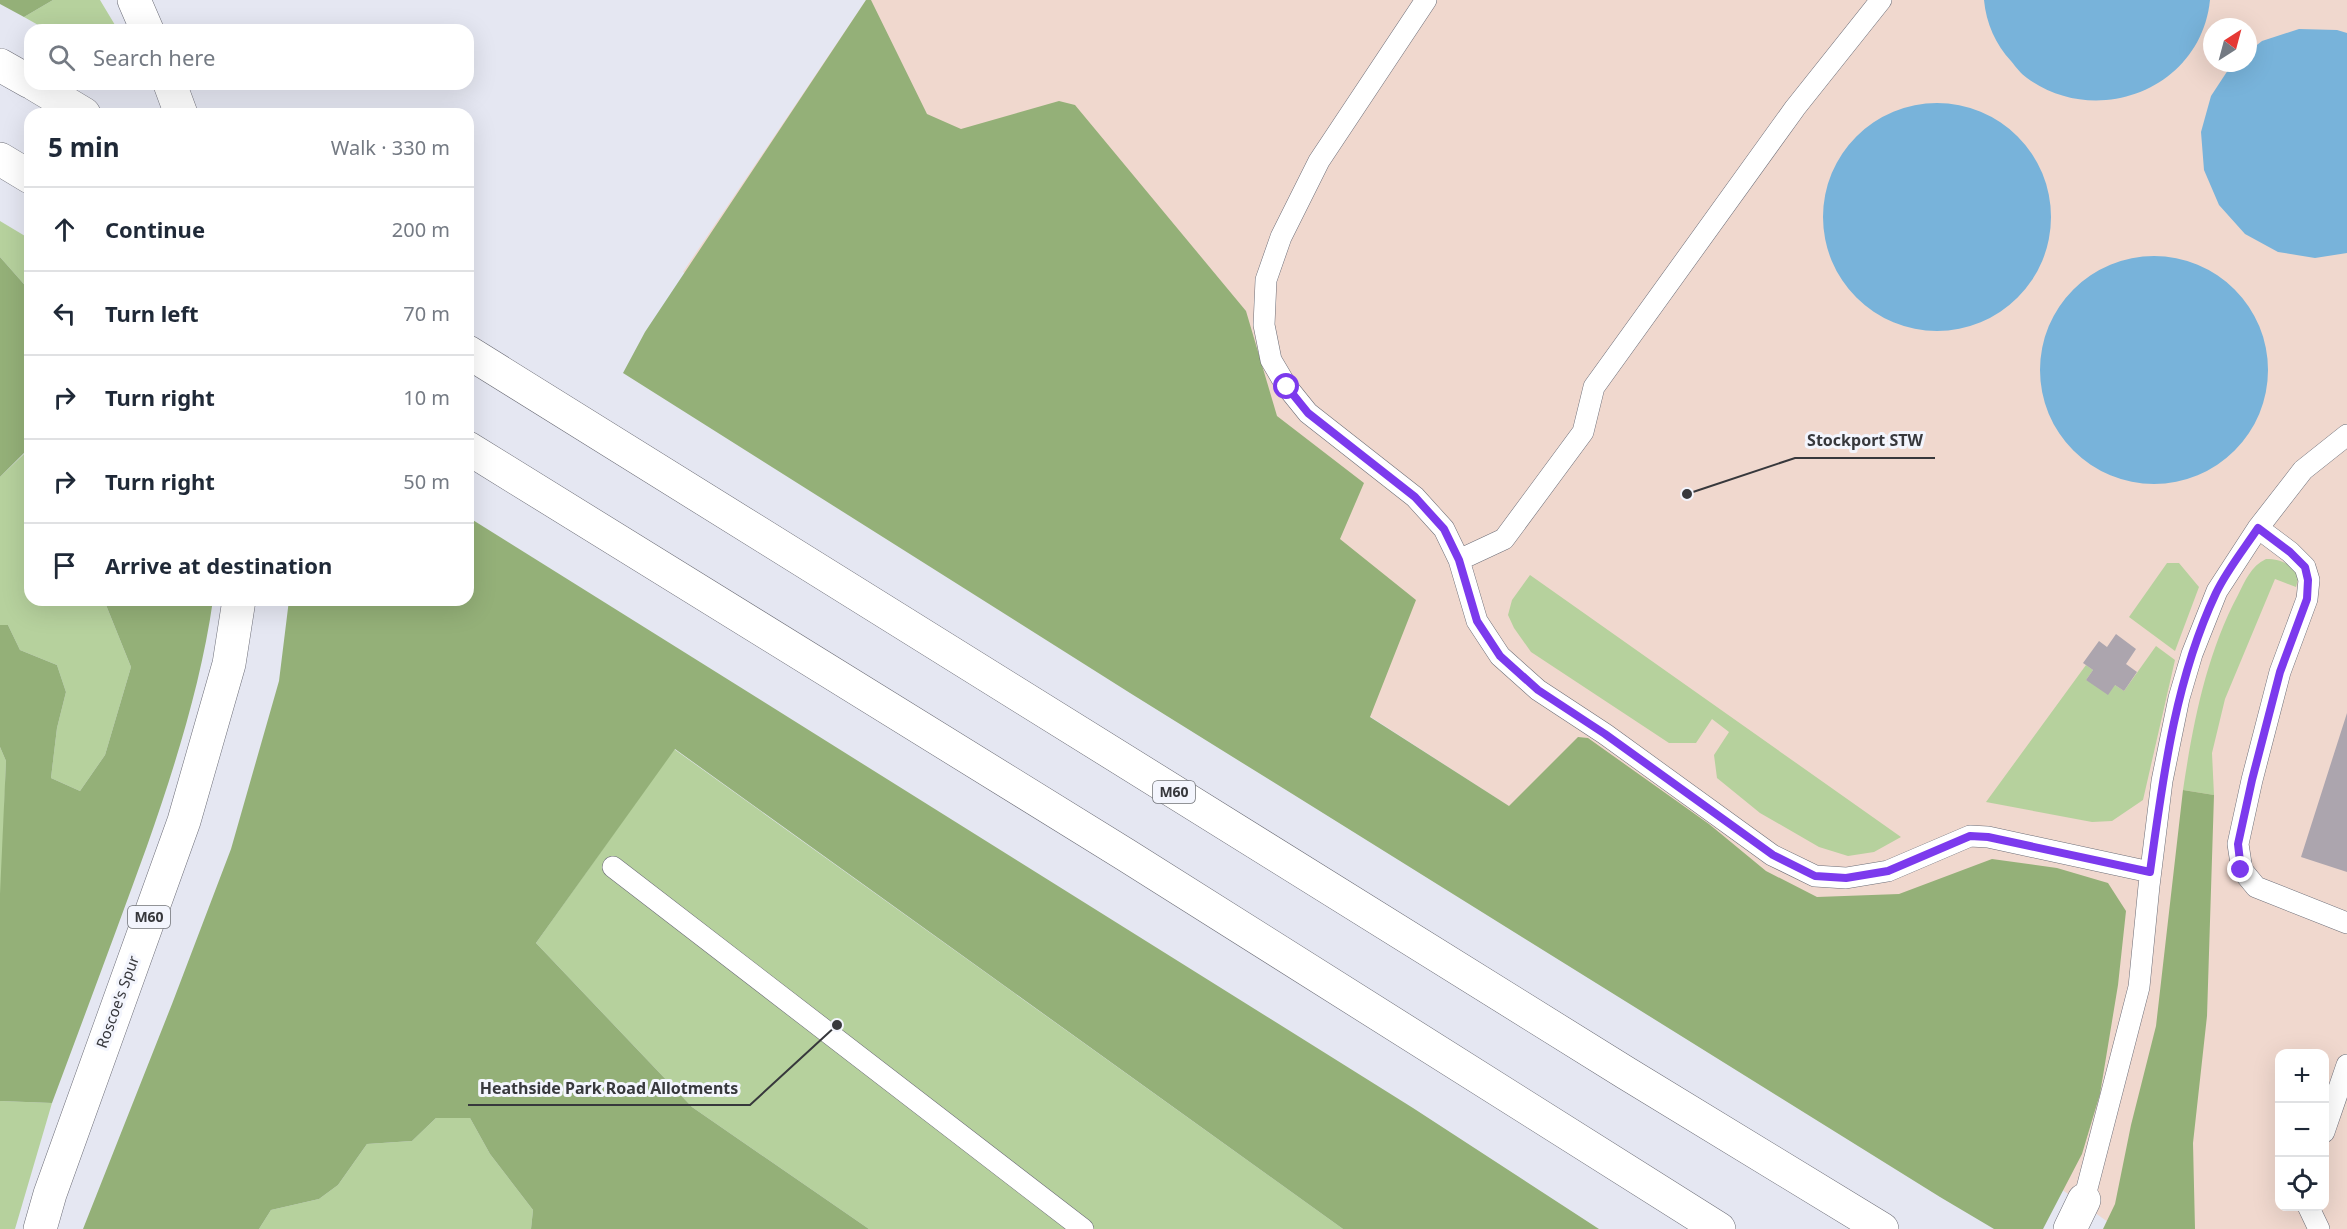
<!DOCTYPE html>
<meta charset="utf-8">
<style>
body{margin:0;font-family:"Noto Sans",sans-serif;background:#f2f2f3;color:#1f2937}
.controls{position:absolute;right:18px;bottom:18px;display:grid;overflow:hidden;border-radius:12px;box-shadow:0 6px 24px #0002}
.controls button{width:54px;height:54px;display:grid;place-items:center;padding:0;border:0;border-bottom:2px solid #e0e1e3;background:#fff;color:#1f2937;font:30px sans-serif}
.compass{position:absolute;left:2203px;top:18px;width:54px;height:54px;border-radius:50%;background:#fff;box-shadow:0 6px 24px #0002;rotate:36deg}
.stop{position:absolute;width:18px;height:18px;margin:-14px;border:4px solid #7c3aed;border-radius:50%;background:#fff}
.stop.end{background:#7c3aed;border-color:#fff;box-shadow:0 2px 6px #0008}
.list{margin:0;padding:0;list-style:none}
h2{display:flex;justify-content:space-between;align-items:center;height:78px;margin:0;padding:0 24px;font-size:26px}
h2 small{font-size:20px;font-weight:400;color:#747a83}
.list li{display:grid;grid-template-columns:39px 1fr auto;gap:18px;align-items:center;box-sizing:border-box;height:84px;padding:0 24px;border-top:2px solid #e0e1e3}
.list b{display:block;font-size:22px;white-space:nowrap}
.list em{font-size:20px;font-style:normal;color:#747a83}
.icon{flex:none;width:33px;height:33px;fill:none;stroke:currentColor;stroke-width:2;stroke-linecap:round;stroke-linejoin:round}
.map{position:relative;flex:none;width:2347px;height:1229px;overflow:hidden}
.search{position:absolute;background:#fff;box-shadow:0 6px 24px #0002;left:24px;top:24px;width:450px;height:66px;display:flex;align-items:center;gap:15px;box-sizing:border-box;padding:0 21px;border-radius:18px;color:#747a83;font-size:22px}
.panel{position:absolute;background:#fff;box-shadow:0 6px 24px #0002;left:24px;top:108px;width:450px;height:498px;border-radius:18px}
.map>svg:first-child{display:block}
.industrial{fill:#f0d8ce;fill-rule:evenodd}
.green{fill:#b6d19d}
.forest{fill:#94b078}
.water{fill:#78b3da}
.building{fill:#aca5ae}
.lines{fill:none;stroke-linecap:round;stroke-linejoin:round}
.service-casing{stroke:#6c6d77;stroke-width:22}
.minor-casing{stroke:#6c6d77;stroke-width:34}
.motorway-casing{stroke:#6c6d77;stroke-width:34}
.service{stroke:#fff;stroke-width:21}
.minor{stroke:#fff;stroke-width:33}
.motorway{stroke:#fff;stroke-width:33}
.route{stroke:#7c3aed;stroke-width:8}
.labels{text-anchor:middle;stroke-width:6;stroke-linejoin:round;paint-order:stroke}
.shield{fill:#f3f5fd;stroke:#6f7176;stroke-width:1.5}
.shield-label{font-size:14px;font-weight:bold;fill:#37383c}
.street-label{font-size:15px;fill:#37383c;stroke:#f3f5fd}
.leader{fill:none;stroke:#37383c;stroke-width:2}
.callout-dot{fill:#37383c;stroke:#f3f5fd;stroke-width:2}
.callout-label{font-size:16px;text-anchor:middle;font-weight:bold;fill:#37383c;stroke:#f3f5fd;stroke-width:6;stroke-linejoin:round;paint-order:stroke}
</style>
<div class="map">
<svg width="2347" height="1229" viewBox="0 0 2347 1229">
<rect width="100%" height="100%" fill="#e5e7f2"/>
<path class="industrial" d="M866,0H2347V1229H2118L1578,851L683,272ZM2212,27H2248V63H2212ZM2280,1054H2324V1206H2280Z"/>
<path class="green" d="M53,0H100L118,30H47L24,17Z
M0,221L30,239V291L0,257Z
M25,453L30,455V600H104L131,667L105,755L80,791L51,778L57,728L66,692L57,665L20,650L8,625H0V477Z
M2266,559C2278,559 2285,562 2295,569L2298,579L2296,587L2275,579L2225,699L2212,753L2214,795L2183,790C2193,724 2206,655 2238,595C2245,581 2251,566 2266,559Z
M2167,563H2179L2199,587L2175,651L2129,617Z
M1530,575L1901,837L1874,852L1848,856L1819,847L1760,813L1717,778L1714,755L1729,732L1712,719L1696,743H1669L1531,652L1514,628L1508,615L1512,600Z
M2156,646L2175,660L2143,800L2112,821L2092,822L1986,802L2086,665L2093,670L2086,680L2115,685L2124,691Z
M0,747L6,761L0,937Z
M674,749L1343,1229H869L692,1107L536,943Z
M0,1101L52,1103L15,1229H0Z
M436,1118H470L490,1154L533,1210L531,1229H259L271,1210L319,1199L338,1185L367,1144L412,1141Z"/>
<path class="forest" d="M0,0H53L24,17L0,4Z
M866,0H871L927,114L961,129L1059,101L1075,105L1246,311L1277,416L1364,483L1340,539L1416,600L1370,717L1509,806L1578,737L1588,738L1709,824L1766,871L1817,897L1899,894L1992,859L2057,868L2108,883L2126,911L2118,985L2100,1094L2082,1154L2043,1229H1994L1940,1197L1130,693L623,373L645,332Z
M0,257L30,291V455L24,453L0,477Z
M468,517L1413,1108L1599,1229H1343L675,749L536,943L692,1107L869,1229H531L533,1210L490,1154L470,1118H436L412,1141L367,1144L338,1185L319,1199L271,1210L259,1229H83L172,1004L231,849L279,681L289,600H468Z
M104,600H213C201,684 175,766 147,846C116,932 84,1017 52,1103L0,1101V894L6,761L0,747V625H8L20,650L57,665L66,692L57,728L51,778L80,791L105,755L131,667Z
M2183,790L2214,795L2207,1016L2193,1143L2195,1229H2103L2115,1204L2131,1125L2156,1026Z"/>
<path class="water" d="M1984,0H2210C2201,89 2097,129 2027,78C2021,74 2016,67 2011,61C1996,45 1986,23 1984,0Z
M2299,29L2337,30L2347,33V253L2315,258L2278,252L2245,234L2219,205L2204,170L2201,132L2211,96L2232,64L2248,63V52L2262,41Z
M1823 217a114 114 0 1 1 228 0a114 114 0 1 1-228 0Z
M2040 370a114 114 0 1 1 228 0a114 114 0 1 1-228 0Z"/>
<path class="building" d="M2116,634L2136,649L2126,664L2137,672L2124,691L2115,685L2108,695L2086,680L2093,670L2083,663L2099,641L2107,647Z
M2347,713V872L2301,857Z"/>
<g class="lines">
<g class="service-casing">
<path id="service" d="M1426,0L1319,161L1281,237L1266,280L1264,325L1271,360L1287,387L1308,413L1415,497L1444,529L1459,560L1477,621L1500,656L1538,690L1605,734L1772,855L1815,876L1846,878L1888,871L1970,836L1988,837L2150,872
M2258,528L2290,552L2305,567L2309,580L2307,599L2280,672L2252,780L2238,844L2242,870L2256,887L2347,923
M1459,560L1504,539L1583,432L1594,387L1795,108L1881,0
M613,867L1083,1229
M2324,1132L2347,1065
M2084,1200L2139,987L2149,886L2162,781L2179,698L2192,654L2217,591L2258,528L2303,470L2347,435
M2308,1206L2319,1229"/>
</g>
<g class="minor-casing">
<path id="minor" d="M2070,1229L2084,1200"/>
</g>
<g class="motorway-casing">
<path id="motorway" d="M134,0L147,30
M0,65L30,82
M34,84L84,114
M170,84L181,114
M0,159L30,177
M468,352L1626,1073L1882,1229
M468,448L1126,855L1719,1229
M40,1229L50,1194L184,821L229,664L239,600"/>
</g>
<use href="#service" class="service"/>
<use href="#minor" class="minor"/>
<use href="#motorway" class="motorway"/>
</g>
<g class="lines">
<path class="route" d="M1287,387L1308,413L1415,497L1444,529L1459,560L1477,621L1500,656L1538,690L1605,734L1773,855L1815,876L1846,878L1888,871L1970,836L1988,837L2150,872C2163,777 2175,680 2216,593C2227,570 2244,549 2258,528L2290,552L2305,567L2308,580L2307,599L2280,672L2252,780L2238,844L2241,870"/>
</g>
<g class="labels">
<g class="shield">
<rect x="1153" y="781" width="42" height="22" rx="4.5"/>
<rect x="128" y="906" width="42" height="22" rx="4.5"/>
</g>
<g class="shield-label">
<text x="1174" y="797">M60</text>
<text x="149" y="922">M60</text>
</g>
<g class="street-label">
<text transform="translate(118 1002) rotate(-70)" y="5">Roscoe's Spur</text>
</g>
</g>
<path class="leader" d="M1687 494L1795 458H1935M837 1025L750 1105H468"/>
<g class="callout-dot">
<circle cx="1687" cy="494" r="6"/>
<circle cx="837" cy="1025" r="6"/>
</g>
<g class="callout-label">
<text x="1865" y="446">Stockport STW</text>
<text x="609" y="1094">Heathside Park Road Allotments</text>
</g>
</svg>
<div class="controls">
<button>+</button>
<button>−</button>
<button><svg class="icon" aria-label="locate" viewBox="0 0 24 24"><circle cx="12" cy="12" r="6"/><path d="M12 2v4M12 18v4M2 12h4M18 12h4"/></svg></button>
</div>
<svg class="compass" viewBox="-18 -18 36 36"><path d="M0-13l5 13h-10z" fill="#e53935"/><path d="M0 13l5-13h-10z" fill="#747a83"/></svg>
<div class="stop" style="left:1287px;top:387px"></div>
<div class="stop end" style="left:2241px;top:870px"></div>
<div class="search"><svg class="icon" aria-label="search" viewBox="0 0 24 24"><circle cx="10" cy="10" r="6"/><path d="M15 15l6 6"/></svg>Search here</div>
<section class="panel">
<h2>5 min<small>Walk · 330 m</small></h2>
<ul class="list">
<li><svg class="icon" aria-label="ahead" viewBox="0 0 24 24"><path d="M12 20V5M6 11l6-6 6 6"/></svg><div><b>Continue</b></div><em>200 m</em></li>
<li><svg class="icon" aria-label="left" viewBox="0 0 24 24"><path d="M17 20v-9H6M10 6l-5 5 5 5"/></svg><div><b>Turn left</b></div><em>70 m</em></li>
<li><svg class="icon" aria-label="right" viewBox="0 0 24 24"><path d="M7 20v-9h11M14 6l5 5-5 5"/></svg><div><b>Turn right</b></div><em>10 m</em></li>
<li><svg class="icon" aria-label="right" viewBox="0 0 24 24"><path d="M7 20v-9h11M14 6l5 5-5 5"/></svg><div><b>Turn right</b></div><em>50 m</em></li>
<li><svg class="icon" aria-label="arrive" viewBox="0 0 24 24"><path d="M6 21V4h12l-3 4 3 4H6"/></svg><div><b>Arrive at destination</b></div></li>
</ul>
</section>
</div>
